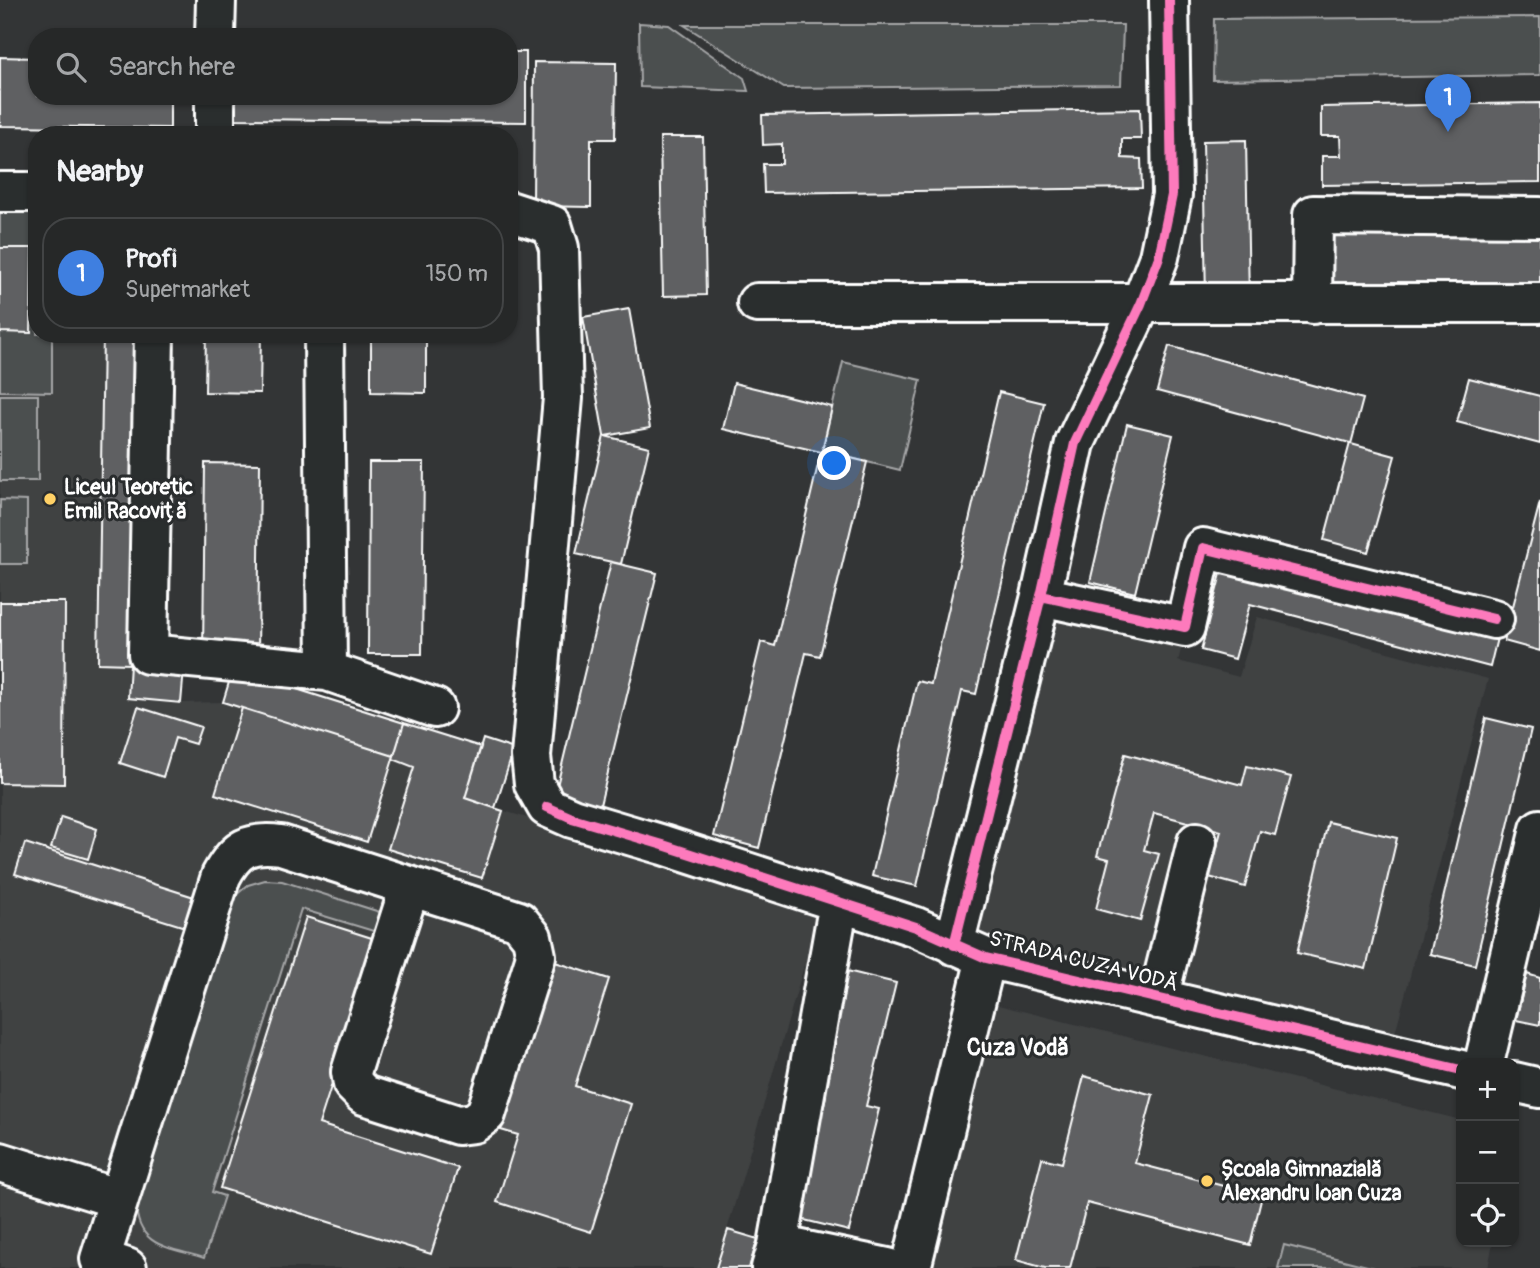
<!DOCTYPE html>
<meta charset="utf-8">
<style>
body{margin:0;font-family:Pangolin,sans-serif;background:#323434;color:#f1f3f6}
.controls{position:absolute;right:21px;bottom:21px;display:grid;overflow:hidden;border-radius:14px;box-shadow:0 2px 5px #0004}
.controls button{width:63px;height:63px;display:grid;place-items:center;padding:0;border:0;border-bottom:2px solid #424445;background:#262828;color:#f1f3f6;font:35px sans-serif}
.you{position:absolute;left:835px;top:464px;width:24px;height:24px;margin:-18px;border:5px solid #fff;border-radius:50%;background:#1a73e8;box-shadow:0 0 0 10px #1a73e833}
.badge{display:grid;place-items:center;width:46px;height:46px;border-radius:50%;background:#95b2f1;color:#fff;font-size:23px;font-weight:700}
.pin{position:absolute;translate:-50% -58px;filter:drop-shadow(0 2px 4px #0008)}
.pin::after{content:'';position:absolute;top:37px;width:24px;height:21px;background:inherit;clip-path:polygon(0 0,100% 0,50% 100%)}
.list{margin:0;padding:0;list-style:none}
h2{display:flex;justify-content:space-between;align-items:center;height:91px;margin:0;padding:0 28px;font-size:30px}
h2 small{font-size:23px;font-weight:400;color:#a4a6a8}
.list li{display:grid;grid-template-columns:46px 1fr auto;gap:21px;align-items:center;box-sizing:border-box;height:112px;margin:0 14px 14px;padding:0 14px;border:2px solid #424445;border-radius:28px}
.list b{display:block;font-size:26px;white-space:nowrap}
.list p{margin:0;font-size:23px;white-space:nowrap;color:#a4a6a8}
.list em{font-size:23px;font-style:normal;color:#a4a6a8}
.icon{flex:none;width:38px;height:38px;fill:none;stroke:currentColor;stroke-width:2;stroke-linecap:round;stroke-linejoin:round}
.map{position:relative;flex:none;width:1540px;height:1268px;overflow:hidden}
.search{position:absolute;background:#262828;box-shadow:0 2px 5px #0004;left:28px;top:28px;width:490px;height:77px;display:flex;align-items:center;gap:18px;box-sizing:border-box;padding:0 24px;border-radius:28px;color:#a4a6a8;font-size:26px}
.panel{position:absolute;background:#262828;box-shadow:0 2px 5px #0004;left:28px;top:126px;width:490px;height:217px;border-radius:28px}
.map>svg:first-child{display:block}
.built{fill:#404243}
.green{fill:#4c4f50;stroke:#a6a7a8;stroke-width:2}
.building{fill:#5f6162;stroke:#fff;stroke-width:2}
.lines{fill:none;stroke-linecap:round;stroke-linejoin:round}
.minor-casing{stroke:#fff;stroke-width:44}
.minor{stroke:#2a2d2e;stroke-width:38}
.cycleway-casing{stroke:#2a2d2e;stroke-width:15}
.cycleway{stroke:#fd7abc;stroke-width:10}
.poi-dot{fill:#ffd166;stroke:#2a2d2e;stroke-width:2.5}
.labels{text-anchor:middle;stroke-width:6;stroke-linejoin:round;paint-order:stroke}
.poi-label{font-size:21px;font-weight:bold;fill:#fff;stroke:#2a2d2e;text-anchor:start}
.street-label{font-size:21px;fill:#fff;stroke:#2a2d2e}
.neighbourhood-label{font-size:23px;font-weight:bold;fill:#fff;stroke:#2a2d2e}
</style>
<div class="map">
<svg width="1540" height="1268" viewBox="0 0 1540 1268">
<rect width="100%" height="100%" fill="#333536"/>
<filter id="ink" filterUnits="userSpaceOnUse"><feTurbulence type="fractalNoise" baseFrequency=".0143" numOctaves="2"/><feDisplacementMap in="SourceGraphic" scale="14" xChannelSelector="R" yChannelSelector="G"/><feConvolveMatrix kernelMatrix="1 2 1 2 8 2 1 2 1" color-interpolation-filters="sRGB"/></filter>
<g filter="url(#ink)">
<path class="built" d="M0,209L37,334H103L98,663L130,664L128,698L181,703L223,702L394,755L404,723L465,799L821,908L716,1268H0Z
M1054,616L1182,646L1178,661L1239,677L1257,617L1488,679L1394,1037L977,941Z
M998,1005L1461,1120V1242H1493L1488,1268H931Z"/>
<path class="green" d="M1540,17V75L1213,80L1214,19Z
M639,23L669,25L744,78L748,91L640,87Z
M684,25H1123L1121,85L784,88Z
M0,209H37V334H52V392L0,391Z
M843,362L921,380L900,470L822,451Z
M0,395H38V481H0Z
M0,500L27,501V564H0Z
M265,880L282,881L386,914L380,933L301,909L212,1192L224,1196L204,1258C170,1247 137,1248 136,1204L235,896L248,885Z
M1284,1245L1375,1268H1278Z"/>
<path class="building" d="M509,52H526V122L234,119L235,96H509Z
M0,57L37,58V96H170V128L0,126Z
M534,62L616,63L615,139H591V207L533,206Z
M1540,103V182L1322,185V156H1341L1340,136H1321V107Z
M1140,109L1141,139H1122V158L1141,159L1142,188L764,193L763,164H782V144L763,145L762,115Z
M660,137H703L706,295L663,296Z
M1246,140L1249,299H1206L1203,141Z
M1328,226L1540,228V290L1329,288Z
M0,248H32L31,333L0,332Z
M629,309L650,428L605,436L649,447L621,564L576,554L604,436L583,317Z
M103,334H135L130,664L98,663Z
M206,334H261L260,393L205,392Z
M371,334H426V393L371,392Z
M1169,346L1363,399L1351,444L1395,456L1368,552L1324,540L1350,443L1157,391Z
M1469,378L1540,396V444L1457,422Z
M734,383L832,407L822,451L867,462L820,656L806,653L759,848L714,836L761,642L775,646L821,452L723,429Z
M999,392L1044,403L976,694L962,691L917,886L872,876L917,681L931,684Z
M1127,424L1173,435L1135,593L1090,582Z
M369,462H424L422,654H368Z
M205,463L260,464L258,656L203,655Z
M1540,502V651L1504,641Z
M611,562L657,573L600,805L555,794Z
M1223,566L1497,638L1490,667L1250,604L1235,659L1201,650Z
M0,602H65L64,784L0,783Z
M130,664L184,669L181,703L128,698Z
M233,669L404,723L394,756L223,702Z
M138,707L201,727L195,744L175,738L163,777L120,763Z
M242,708L394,756L367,842L215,794Z
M1486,718L1531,729L1475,965L1430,954Z
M404,723L481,747L465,798L503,811L482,878L388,849L414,767L393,759Z
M483,739L514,749L495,808L465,798Z
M1125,754L1242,785L1247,766L1291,777L1275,835L1260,831L1245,887L1209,877L1221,831L1154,813L1144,850L1159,854L1140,921L1096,909L1109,859L1097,856Z
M61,817L97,829L88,859L51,848Z
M1328,822L1397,838L1366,969L1297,953Z
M25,843L194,897L185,927L15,874Z
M306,917L378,940L319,1124L458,1168L431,1254L220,1188Z
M555,962L609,979L575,1086L631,1104L591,1232L497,1202L518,1135L501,1130Z
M843,970L896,983L866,1106L879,1109L849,1231L796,1218L826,1096L813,1093Z
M1527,974L1540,978V1025L1516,1020Z
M1084,1076L1153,1095L1135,1163L1262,1196L1250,1245L1087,1203L1070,1268H1045L1016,1260L1042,1158L1062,1163Z
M728,1230L758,1239L749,1268H716Z"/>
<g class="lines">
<g class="minor-casing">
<path id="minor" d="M215,37L216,0
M215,135V96
M0,192H37
M509,211L552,225L559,248L563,398L531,756L534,784L547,807L572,818L663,845L916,927L986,958L1461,1070
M757,303H1540
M1312,304L1313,215L1540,217
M154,334L148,654L327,671L435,708
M324,334L327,671
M1041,596L1185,627L1203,548L1494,619
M954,945L1041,596L1075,443L1141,304L1159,257L1172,195L1169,0
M1158,999L1197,842
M1484,1063L1540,829
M1514,1082L1540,1088
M0,1162L119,1199L221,876C236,848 249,841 281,845L519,921L532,937L536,956L486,1114L474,1123L458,1125L364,1095L353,1084L351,1072L410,886
M119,1199L100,1259L127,1268
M778,1245L888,1268
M771,1268L778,1245L839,902
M911,1268L986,958"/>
</g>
<use href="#minor" class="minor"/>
<g class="cycleway-casing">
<path id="cycleway" d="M1041,596L1185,627L1203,548L1494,619
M547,807L572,818L663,845L916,927L986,958L1461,1070
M954,945L1041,596L1075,443L1141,304L1159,257L1172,195L1169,0"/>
</g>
<use href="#cycleway" class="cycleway"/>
</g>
</g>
<g class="poi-dot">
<circle cx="50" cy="499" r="7"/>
<circle cx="1207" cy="1181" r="7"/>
</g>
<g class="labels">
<g class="poi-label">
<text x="64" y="494">Liceul Teoretic<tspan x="64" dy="24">Emil Racoviță</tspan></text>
<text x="1221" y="1176">Școala Gimnazială<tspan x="1221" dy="24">Alexandru Ioan Cuza</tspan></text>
</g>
<g class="street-label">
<text transform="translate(1084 961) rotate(14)" y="7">STRADA CUZA VODĂ</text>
</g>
<g class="neighbourhood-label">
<text x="1018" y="1055">Cuza Vodă</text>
</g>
</g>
</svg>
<div class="controls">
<button>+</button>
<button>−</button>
<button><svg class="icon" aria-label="locate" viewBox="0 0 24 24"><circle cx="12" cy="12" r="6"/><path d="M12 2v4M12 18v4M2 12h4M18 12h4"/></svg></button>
</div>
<div class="you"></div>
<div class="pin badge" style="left:1448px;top:132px;background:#3f7fe0">1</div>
<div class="search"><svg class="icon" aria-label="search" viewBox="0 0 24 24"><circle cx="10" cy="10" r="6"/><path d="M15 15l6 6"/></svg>Search here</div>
<section class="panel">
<h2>Nearby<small></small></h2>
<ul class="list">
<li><span class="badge" style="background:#3f7fe0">1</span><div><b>Profi</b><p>Supermarket</p></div><em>150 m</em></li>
</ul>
</section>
</div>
